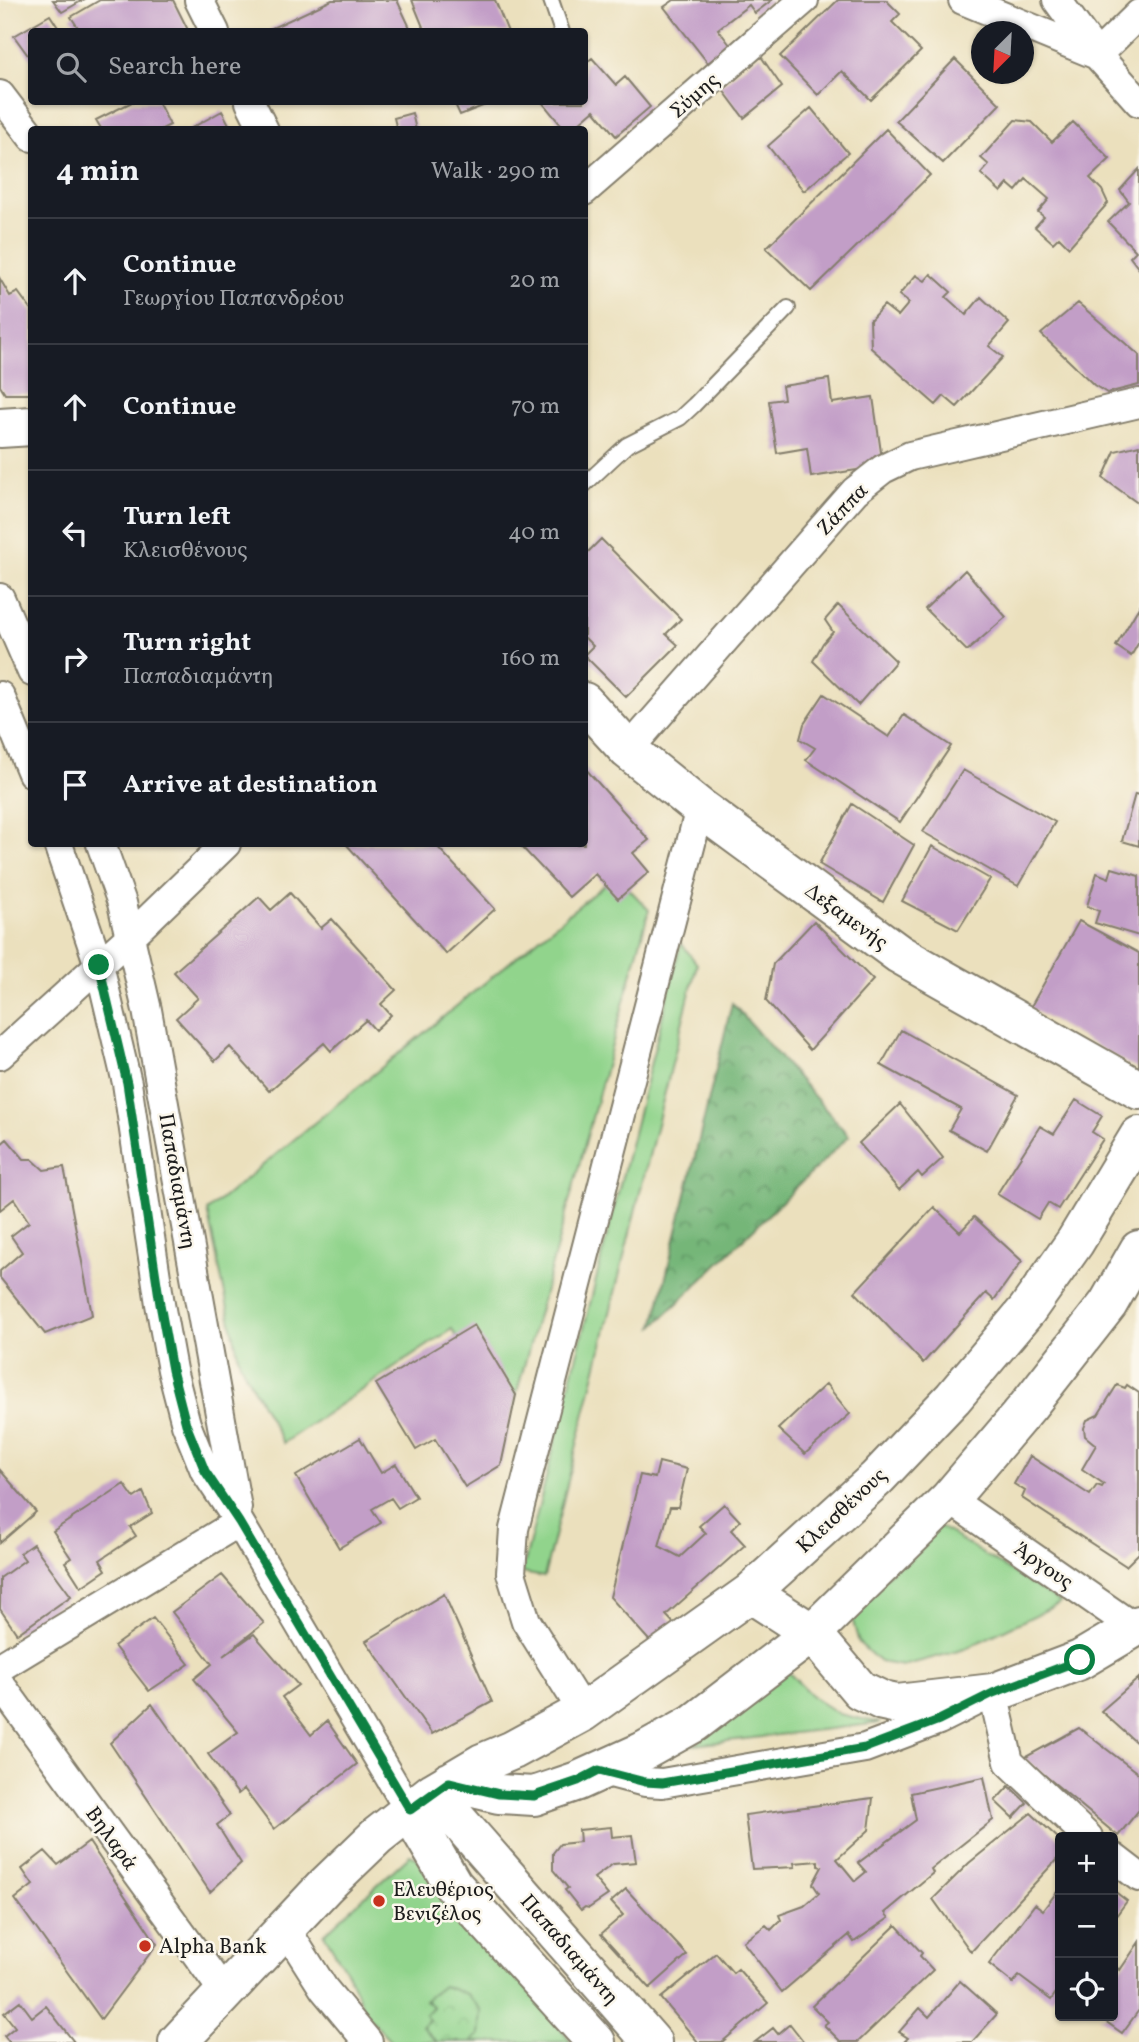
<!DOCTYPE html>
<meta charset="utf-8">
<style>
body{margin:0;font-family:Vollkorn,serif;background:#20242c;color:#f1f3f6}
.controls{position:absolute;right:21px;bottom:21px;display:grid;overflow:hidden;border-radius:7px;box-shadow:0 2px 5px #0004}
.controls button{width:63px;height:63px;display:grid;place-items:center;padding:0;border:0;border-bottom:2px solid #363941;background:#171b24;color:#f1f3f6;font:35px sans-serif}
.compass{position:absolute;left:971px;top:21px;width:63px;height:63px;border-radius:50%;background:#171b24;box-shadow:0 2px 5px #0004;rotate:204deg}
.stop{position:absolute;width:21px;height:21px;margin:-16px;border:5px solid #0b8043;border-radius:50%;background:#fff}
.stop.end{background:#0b8043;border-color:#fff;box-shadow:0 2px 7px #0008}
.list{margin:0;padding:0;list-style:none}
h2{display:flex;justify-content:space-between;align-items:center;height:91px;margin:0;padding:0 28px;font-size:30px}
h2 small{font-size:23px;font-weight:400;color:#9ea1a6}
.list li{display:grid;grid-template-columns:46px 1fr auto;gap:21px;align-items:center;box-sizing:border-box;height:126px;padding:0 28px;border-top:2px solid #363941}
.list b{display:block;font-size:26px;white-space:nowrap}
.list p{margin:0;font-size:23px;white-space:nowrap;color:#9ea1a6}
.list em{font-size:23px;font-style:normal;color:#9ea1a6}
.icon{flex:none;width:38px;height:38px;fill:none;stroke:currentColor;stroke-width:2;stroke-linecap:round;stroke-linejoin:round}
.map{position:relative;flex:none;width:1139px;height:2042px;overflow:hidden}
.search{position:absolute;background:#171b24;box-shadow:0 2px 5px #0004;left:28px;top:28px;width:560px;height:77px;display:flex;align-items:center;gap:18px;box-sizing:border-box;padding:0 24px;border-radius:7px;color:#9ea1a6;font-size:26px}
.panel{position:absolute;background:#171b24;box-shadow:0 2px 5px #0004;left:28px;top:126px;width:560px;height:721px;border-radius:7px}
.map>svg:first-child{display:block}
.green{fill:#91d48c;stroke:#567854;stroke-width:2}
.forest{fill:url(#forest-crowns);stroke:#48694a;stroke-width:2}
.park{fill:url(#park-crowns);stroke:#567854;stroke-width:2}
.building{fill:#c29ec7}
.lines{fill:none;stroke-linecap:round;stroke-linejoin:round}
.lane-casing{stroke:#847e6c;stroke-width:18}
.street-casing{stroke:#847e6c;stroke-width:32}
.secondary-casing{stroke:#847e6c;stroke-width:42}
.lane{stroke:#fff;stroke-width:14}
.street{stroke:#fff;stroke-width:28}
.secondary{stroke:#fff;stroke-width:38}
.route{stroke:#0b8043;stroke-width:9}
.poi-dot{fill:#c8321e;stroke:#fbf7ec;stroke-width:2.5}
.labels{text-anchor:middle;stroke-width:5;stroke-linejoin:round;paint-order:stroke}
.street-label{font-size:21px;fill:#1c1c1c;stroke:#fbf7ec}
.poi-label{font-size:21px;fill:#1c1c1c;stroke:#fbf7ec;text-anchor:start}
</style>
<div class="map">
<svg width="1139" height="2042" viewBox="0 0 1139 2042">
<defs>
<pattern id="forest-crowns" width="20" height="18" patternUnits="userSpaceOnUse" patternTransform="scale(1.75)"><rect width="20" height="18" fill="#74b678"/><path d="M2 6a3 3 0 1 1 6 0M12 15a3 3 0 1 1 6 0" fill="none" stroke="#5e9362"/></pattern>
<pattern id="park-crowns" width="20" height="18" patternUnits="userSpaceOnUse" patternTransform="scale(1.75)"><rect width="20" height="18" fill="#91d48c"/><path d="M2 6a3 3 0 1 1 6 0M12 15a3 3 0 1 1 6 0" fill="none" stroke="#7cb578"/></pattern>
</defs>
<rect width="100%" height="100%" fill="#fbf7ec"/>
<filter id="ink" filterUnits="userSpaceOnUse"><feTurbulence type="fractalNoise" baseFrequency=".0143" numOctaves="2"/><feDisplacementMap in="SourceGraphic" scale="14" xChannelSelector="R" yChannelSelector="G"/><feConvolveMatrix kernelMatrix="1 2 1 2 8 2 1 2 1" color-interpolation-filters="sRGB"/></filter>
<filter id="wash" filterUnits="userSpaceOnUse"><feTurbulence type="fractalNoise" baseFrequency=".00686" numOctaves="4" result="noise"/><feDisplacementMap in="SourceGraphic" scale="28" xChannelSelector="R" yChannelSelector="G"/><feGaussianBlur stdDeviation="1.57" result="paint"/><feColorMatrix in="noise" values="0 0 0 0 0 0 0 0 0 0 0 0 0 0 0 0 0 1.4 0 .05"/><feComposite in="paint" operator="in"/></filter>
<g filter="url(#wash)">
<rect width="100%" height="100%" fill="#ebe0bd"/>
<path class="green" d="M616,875L649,910L508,1425L452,1329L283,1443L240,1364L207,1211Z
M681,943L697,964L544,1577L522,1573Z
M939,1526L1061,1603L962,1650L903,1666L880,1662L859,1643L850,1611Z
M788,1672L814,1698L839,1714L880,1723L693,1745Z
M410,1855L419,1859L571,2042H392L367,2016L349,1976L324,1934Z"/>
<path class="forest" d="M732,1003L849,1136L654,1326Z"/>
<path class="park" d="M443,1986L467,1994L481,2010L479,2035L471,2042H437L422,2026L429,2020L425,2015L433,2007L425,2000Z"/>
<g id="blocks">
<path class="building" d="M53,0H83L62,12Z
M100,0H173L189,32H81L71,17Z
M332,0H397L412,32H272L270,29Z
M412,0H495L508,32H425Z
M674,0H772L755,13L749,5L718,29L730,45L708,63L664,7Z
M838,0H886L900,14L892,22L921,51L871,100L842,71L818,95L780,56Z
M50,15L61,32H32V61L14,36Z
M760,55L782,87L744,118L720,86Z
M592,58L616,85L625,77L650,107L616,136L594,110L571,130H565L542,102H584V64Z
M955,59L1000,104L943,163L896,121Z
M132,102H158L170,125L160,130H102L96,120Z
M454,102H493L460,115Z
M811,108L848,153L804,191L768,146Z
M222,111L232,130H188Z
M412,113L416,130H397L394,118Z
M1015,120L1032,122L1052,142L1073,122L1110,159L1090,178L1102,190L1108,203L1069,247L1059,237L1053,243L1035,227L1044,217L1038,212L1049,199L1026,179L1016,191L1008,184L1001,192L981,174L989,165L981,158Z
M886,129L930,175L811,291L766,248Z
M1139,169V269L1130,257L1136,251L1108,222L1129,202L1120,190Z
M931,274L951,292L946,297L966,315L981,297L1009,323L989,346L1003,357L957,407L944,396L936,405L871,348L870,320L884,305L898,316L909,303L899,295L916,275L925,281Z
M0,279L10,296L18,292L32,311V394H5L0,386Z
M1078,303L1139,355V385L1107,393L1094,385L1041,334Z
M829,379L832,403L873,397L883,466L811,477L807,448L777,453L769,401L784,399L782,386Z
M1139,445V504L1103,478L1115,451Z
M601,539L681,619L666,634L678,645L626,697L584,655L593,646L584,637V556Z
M965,570L1006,617L967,651L925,609Z
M838,605L896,661L858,705L813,661L823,643L833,632L825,620Z
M1139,607V642L1131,656L1116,646Z
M824,694L889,737L904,715L951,746L900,822L806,760L815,748L800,739L804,724Z
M584,767L649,840L633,853L649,872L618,899L595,874L569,897L519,844H584Z
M963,770L1055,822L1018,886L923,832Z
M1135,794L1139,795V846L1122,841Z
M852,804L914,845L883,902L819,864Z
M346,844H435L495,909L446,954Z
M932,846L990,879L958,930L902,901Z
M1112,868L1139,876V936L1095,923L1099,911L1087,906L1097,873L1109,878Z
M290,893L321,928L332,919L396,990L381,1004L391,1015L375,1030L366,1020L331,1051L324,1043L269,1091L230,1047L215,1061L176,1018L198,998L174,972L259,897L271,910Z
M814,921L873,980L810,1050L766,1001L773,964Z
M1079,921L1139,953V1070L1030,1008Z
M901,1030L1018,1095L987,1151L949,1130L961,1109L881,1065Z
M1076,1100L1102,1116L1092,1132L1103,1139L1058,1209L1048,1203L1038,1219L997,1194L1040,1126L1054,1134Z
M900,1104L943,1158L922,1177L918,1172L899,1190L859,1143Z
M7,1139L24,1159H32L44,1170L64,1167L92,1315L45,1334L0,1278V1271L22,1252L11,1236L29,1222L14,1199L0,1210V1145Z
M934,1207L960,1232L974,1217L1022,1261L994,1300L986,1293L923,1363L855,1292Z
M474,1325L516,1395L501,1465L465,1487L435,1439L416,1450L376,1384Z
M826,1384L850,1414L805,1454L778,1429Z
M1117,1385L1125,1388L1127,1385L1139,1393V1553L1126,1566L1022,1498L1025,1491L1014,1484L1030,1456L1090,1495L1097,1485L1102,1487L1104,1484L1082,1469L1096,1445L1085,1436L1084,1428L1087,1420L1098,1415Z
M360,1438L381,1473L396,1464L416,1497L398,1508L391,1498L372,1509L381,1523L339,1548L296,1476Z
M659,1462L687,1469L678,1507H670L659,1546L680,1557L706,1533L699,1526L724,1504L740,1521L731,1530L745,1545L666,1615L679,1629L656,1648L610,1597L640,1475L655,1478Z
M0,1470L36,1512L0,1543Z
M124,1484L134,1498L143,1492L152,1513L130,1527L136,1536L100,1560L106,1570L81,1587L65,1562L71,1558L53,1531Z
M33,1544L71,1596L17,1634L0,1609V1578L25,1560L20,1553Z
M222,1575L264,1623L223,1656L254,1634L298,1685L282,1697L311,1735L327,1721L357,1764L274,1829L244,1789L238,1794L208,1754L238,1732L194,1679L212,1664L172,1612Z
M444,1594L492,1702L432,1734L366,1641Z
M153,1618L189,1664L149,1691L114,1646Z
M1139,1678V1745L1101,1711Z
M152,1704L230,1815L217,1825L241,1863L210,1892L110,1743Z
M1079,1728L1139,1774V1810L1118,1836L1024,1758Z
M984,1777L993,1820L931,1869L933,1873L885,1913L889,1918L854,1942L849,1935L782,1992L743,1942L766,1925L771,1930L781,1920L779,1915L804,1906L819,1893L813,1884L822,1867L818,1866V1861L794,1863L795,1867L752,1869L745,1815L873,1798L869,1830L837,1859L855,1881L866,1872L858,1863L916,1820L911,1793Z
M1009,1786L1027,1803L1013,1818L995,1801Z
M1031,1813L1060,1840V1856L971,1952L933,1899L969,1863Z
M611,1827L612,1837L632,1835L636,1862L613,1864L594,1878L608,1895L589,1908L585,1907L581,1910L565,1890L568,1888L553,1870V1853L560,1844L580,1842L579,1830Z
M89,1842L157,1944L101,2019L15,1899L33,1885L22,1869L45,1851L58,1865Z
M1060,1888V1987L1051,2000L1019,1976L1013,1983L989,1964L1035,1904L1043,1910Z
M626,1889L687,1955L650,1988L601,1934L623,1915L611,1902Z
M1113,1890L1127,1901L1113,1920Z
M896,1925L922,1953L920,1956L933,1970L858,2042H841L824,2025L828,2022L812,2006Z
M1139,1942V2010L1122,2033L1098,2016H1113V1965L1120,1970Z
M716,1953L733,1973L738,1969L768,2003L722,2042H698L661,1998Z
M960,1981L997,2014L972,2042H904L908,2038L899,2032L920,2008L929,2017Z
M20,2001L32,2017L46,2006L74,2042H9L4,2036L15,2027L4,2013Z
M790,2024L804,2042H755L773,2028L778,2034Z"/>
</g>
</g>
<g filter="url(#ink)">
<use href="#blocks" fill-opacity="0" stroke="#847e6c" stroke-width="2"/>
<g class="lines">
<g class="lane-casing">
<path id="lane" d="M551,0L562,32
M584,485L627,445L680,418L694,405L788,308"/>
</g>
<g class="street-casing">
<path id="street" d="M199,0L215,32
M963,0L1097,55
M1057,0L1097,55L1139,102
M1097,55L1139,14
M0,95L32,137
M250,102L264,130
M584,191L804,0
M0,598L32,672
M0,696L32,773
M628,750L855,491L883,469L910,456L1139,403
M58,844L99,965L127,1083L160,1304L172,1370L186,1424L205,1471L239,1522L409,1810
M101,844L122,903L147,1010L237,1508
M0,1055L131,936L226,844
M949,1499L1139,1631
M0,1667L239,1522
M0,1684L224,1992
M583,1712L526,1621L511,1573L514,1529L700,808
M599,1770L645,1782L662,1783L865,1748L939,1720L993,1693L1009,1762L1088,1837
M1113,1857L1139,1877
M286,1929L324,1989L368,2042"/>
</g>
<g class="secondary-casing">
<path id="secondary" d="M0,428L32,426
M584,702L628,750L700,808L899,954L1139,1090
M750,1593L812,1633L860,1690L883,1701L897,1704L993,1693L1080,1660L1139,1625
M449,1782L499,1794L534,1796L578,1781L642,1752L694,1723L812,1633L949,1499L1028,1406L1108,1304L1139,1250
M433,1792L652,2042
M409,1810L453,1885L596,2042
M178,2042L326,1885L377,1836L433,1792L482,1763L513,1750L583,1712L750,1593L877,1478L953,1398L1027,1310L1075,1242L1139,1136"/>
</g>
<use href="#lane" class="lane"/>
<use href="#street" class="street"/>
<use href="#secondary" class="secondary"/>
</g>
</g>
<g class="lines" filter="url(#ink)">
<path class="route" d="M99,965L127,1083L160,1304L172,1370L186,1424L205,1471L239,1522L410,1810L449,1782L499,1794L534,1796L578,1781L599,1770L645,1782L662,1783L865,1748L939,1720L993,1693L1080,1660"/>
</g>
<g class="poi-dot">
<circle cx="379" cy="1901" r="7"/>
<circle cx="145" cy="1946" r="7"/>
</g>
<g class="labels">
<g class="street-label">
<text transform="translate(694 95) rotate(-41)" y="7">Σύμης</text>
<text transform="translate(842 509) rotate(-46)" y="7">Ζάππα</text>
<text transform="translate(847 916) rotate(36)" y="7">Δεξαμενής</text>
<text transform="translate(178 1181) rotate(80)" y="7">Παπαδιαμάντη</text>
<text transform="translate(841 1510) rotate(-43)" y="7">Κλεισθένους</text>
<text transform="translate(1044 1565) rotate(35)" y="7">Άργους</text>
<text transform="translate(112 1838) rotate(54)" y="7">Βηλαρά</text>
<text transform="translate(570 1949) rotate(49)" y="7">Παπαδιαμάντη</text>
</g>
<g class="poi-label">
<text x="393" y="1896">Ελευθέριος<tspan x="393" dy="24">Βενιζέλος</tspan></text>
<text x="159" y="1953">Alpha Bank</text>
</g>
</g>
</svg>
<div class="controls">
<button>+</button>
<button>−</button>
<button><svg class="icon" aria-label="locate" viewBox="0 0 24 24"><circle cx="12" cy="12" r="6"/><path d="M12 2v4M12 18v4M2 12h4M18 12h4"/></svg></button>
</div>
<svg class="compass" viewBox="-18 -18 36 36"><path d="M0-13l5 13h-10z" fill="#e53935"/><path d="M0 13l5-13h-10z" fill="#9ea1a6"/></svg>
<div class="stop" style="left:1080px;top:1660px"></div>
<div class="stop end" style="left:99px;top:965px"></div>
<div class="search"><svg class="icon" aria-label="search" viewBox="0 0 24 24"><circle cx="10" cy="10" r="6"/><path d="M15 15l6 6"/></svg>Search here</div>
<section class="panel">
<h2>4 min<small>Walk · 290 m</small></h2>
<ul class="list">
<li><svg class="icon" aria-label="ahead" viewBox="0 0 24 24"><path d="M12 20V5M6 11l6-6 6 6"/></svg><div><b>Continue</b><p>Γεωργίου Παπανδρέου</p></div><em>20 m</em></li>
<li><svg class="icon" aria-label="ahead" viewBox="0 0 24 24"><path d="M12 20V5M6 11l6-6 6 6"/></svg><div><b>Continue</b></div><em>70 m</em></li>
<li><svg class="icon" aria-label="left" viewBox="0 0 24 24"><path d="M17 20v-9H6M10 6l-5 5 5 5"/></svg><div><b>Turn left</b><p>Κλεισθένους</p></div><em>40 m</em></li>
<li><svg class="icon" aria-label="right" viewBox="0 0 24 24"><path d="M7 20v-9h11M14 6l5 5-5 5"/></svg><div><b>Turn right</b><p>Παπαδιαμάντη</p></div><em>160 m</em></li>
<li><svg class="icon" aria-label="arrive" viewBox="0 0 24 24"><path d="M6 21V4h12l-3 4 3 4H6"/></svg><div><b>Arrive at destination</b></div></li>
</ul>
</section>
</div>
